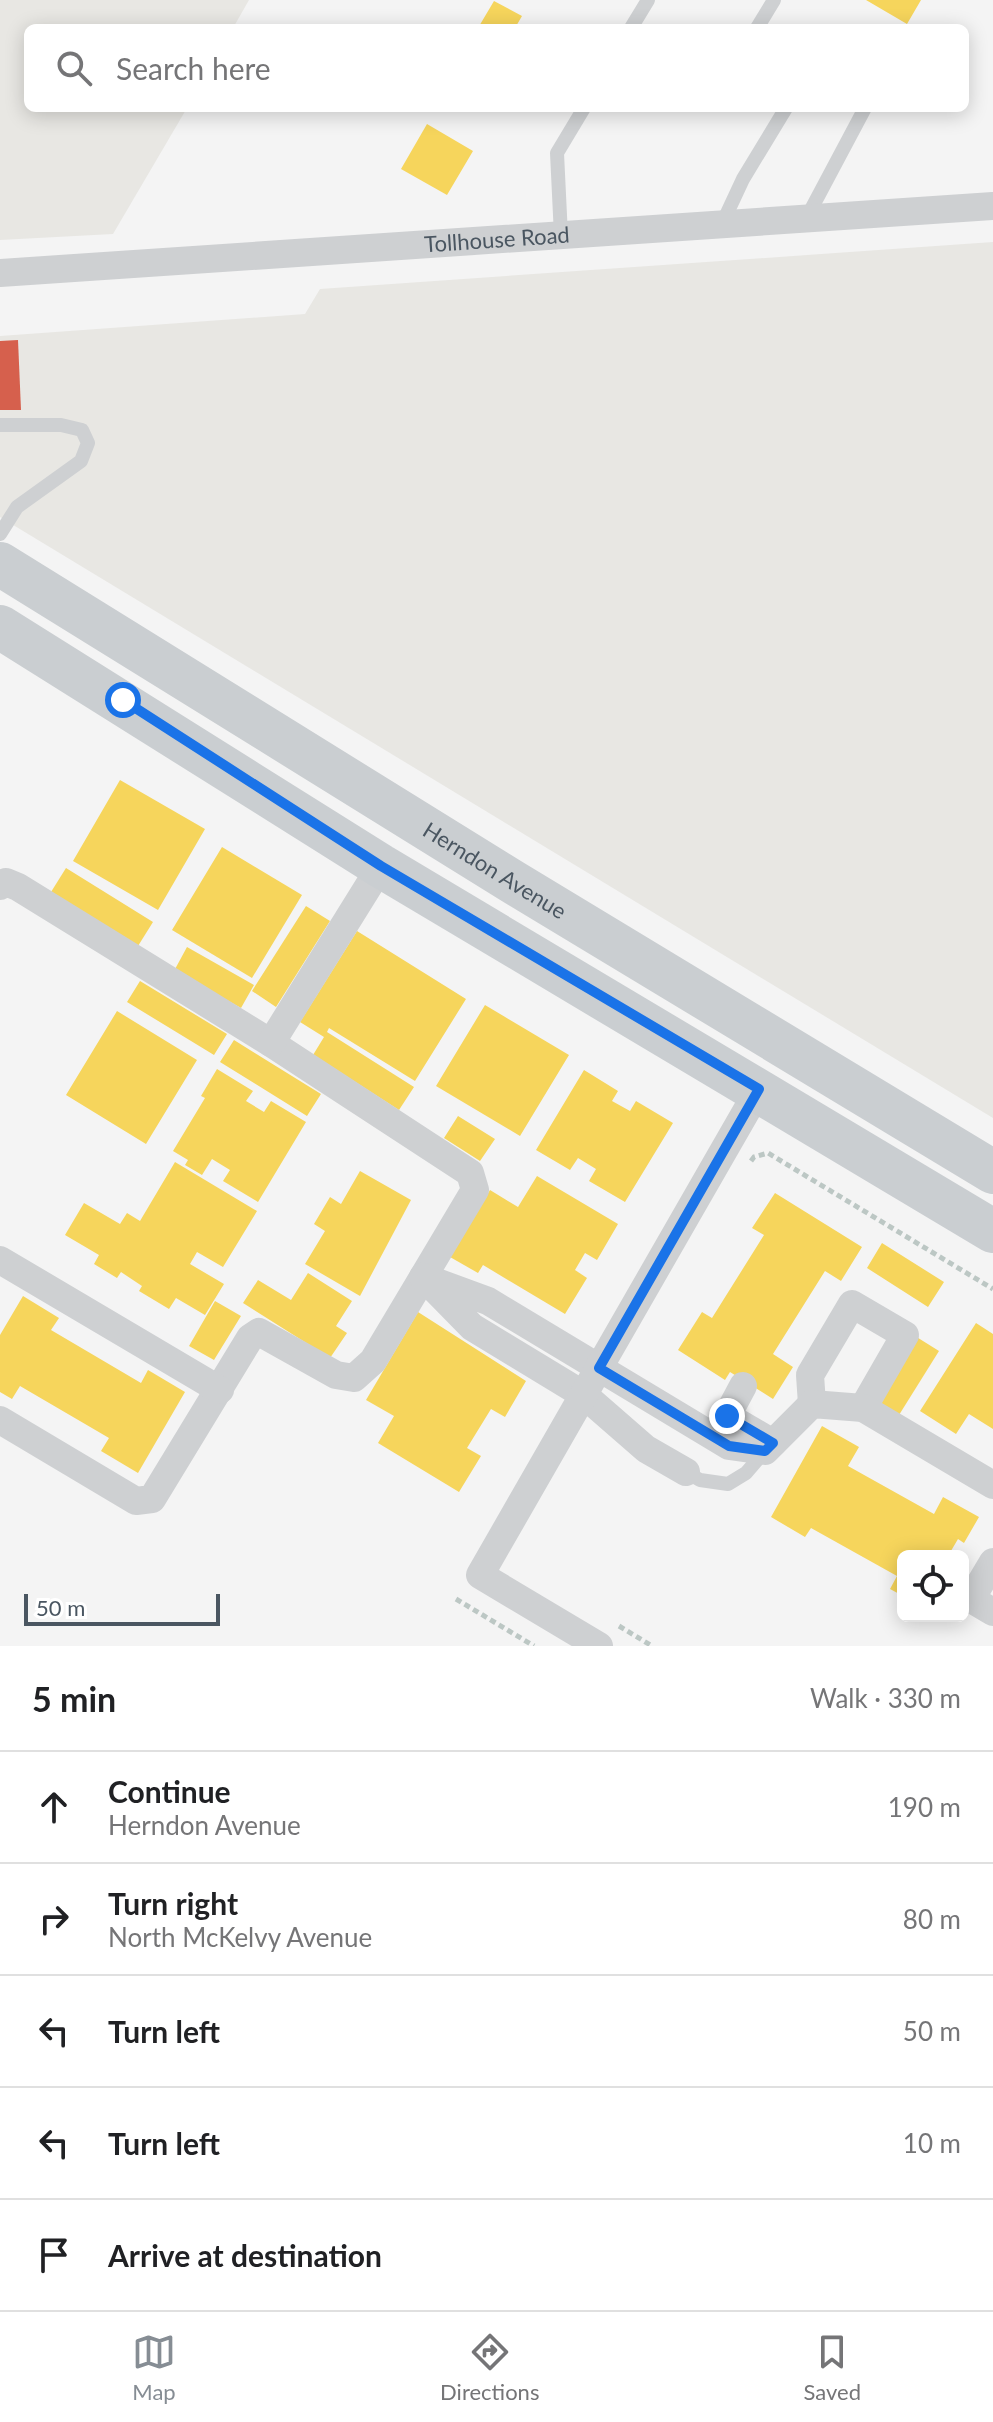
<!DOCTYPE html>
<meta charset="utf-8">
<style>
body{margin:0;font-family:Lato,sans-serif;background:#f2f2f2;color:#202124}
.controls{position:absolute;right:24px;bottom:24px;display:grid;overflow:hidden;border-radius:12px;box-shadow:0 4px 20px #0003}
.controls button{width:72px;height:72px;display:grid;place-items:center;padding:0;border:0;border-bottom:2px solid #e0e0e0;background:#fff;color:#202124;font:40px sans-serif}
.scale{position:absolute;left:24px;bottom:20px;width:196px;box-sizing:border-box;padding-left:8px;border:4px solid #4a5661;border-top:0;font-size:22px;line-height:28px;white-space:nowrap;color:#4a5661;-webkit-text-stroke:6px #fff;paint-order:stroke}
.stop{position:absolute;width:24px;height:24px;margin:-18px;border:6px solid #1a73e8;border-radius:50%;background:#fff}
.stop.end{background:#1a73e8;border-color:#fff;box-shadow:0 2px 8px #0008}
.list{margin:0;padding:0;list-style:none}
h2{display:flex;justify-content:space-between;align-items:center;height:104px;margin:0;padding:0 32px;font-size:34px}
h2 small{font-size:26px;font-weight:400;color:#757577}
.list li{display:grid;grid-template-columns:52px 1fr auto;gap:24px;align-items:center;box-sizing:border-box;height:112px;padding:0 32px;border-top:2px solid #e0e0e0}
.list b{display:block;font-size:30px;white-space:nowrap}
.list p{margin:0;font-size:26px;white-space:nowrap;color:#757577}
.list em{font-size:26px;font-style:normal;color:#757577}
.icon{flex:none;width:44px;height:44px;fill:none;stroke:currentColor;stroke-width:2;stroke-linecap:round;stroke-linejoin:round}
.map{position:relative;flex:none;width:993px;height:1646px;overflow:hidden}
.search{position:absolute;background:#fff;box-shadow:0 4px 20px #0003;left:24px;right:24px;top:24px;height:88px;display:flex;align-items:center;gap:20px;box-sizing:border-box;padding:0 28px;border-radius:12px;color:#757577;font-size:30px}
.sheet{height:664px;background:#fff}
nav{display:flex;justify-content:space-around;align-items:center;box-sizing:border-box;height:112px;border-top:2px solid #e0e0e0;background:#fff;font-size:22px;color:#757577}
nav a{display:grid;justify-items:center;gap:4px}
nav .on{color:#868d94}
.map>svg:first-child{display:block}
.commercial{fill:#e8e7e3}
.homes{fill:#f6d55c}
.shops{fill:#d6604d}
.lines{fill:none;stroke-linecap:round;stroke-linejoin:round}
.path{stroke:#bcc7c4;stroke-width:5;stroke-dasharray:6 4;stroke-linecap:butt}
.service{stroke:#ced0d2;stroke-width:14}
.minor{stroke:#ced0d2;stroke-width:28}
.primary{stroke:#caced1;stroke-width:44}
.route{stroke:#1a73e8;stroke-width:10}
.labels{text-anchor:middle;stroke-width:8;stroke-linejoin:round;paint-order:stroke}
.street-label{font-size:22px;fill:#4a5661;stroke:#fff}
</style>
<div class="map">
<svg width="993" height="1646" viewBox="0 0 993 1646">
<rect width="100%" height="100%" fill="#f4f4f4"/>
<path class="commercial" d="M0,0H249L233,28H28V108H187L113,234L0,240Z
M993,242V1118L0,517V336L305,314L320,289Z"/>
<path class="homes" d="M866,0H921L907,24Z
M494,1L522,16L515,28H478Z
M427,124L473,151L447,195L401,169Z
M120,780L205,829L158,910L73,861Z
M222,847L302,895L252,978L172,930Z
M66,868L153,922L138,946L51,892Z
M306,906L330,921L276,1007L252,991Z
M357,931L466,999L415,1081L329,1028L327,1032L414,1087L399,1110L313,1055L324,1037L300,1022Z
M187,947L254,985L241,1008L174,971Z
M140,981L227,1034L214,1055L127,1002Z
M485,1005L569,1055L520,1136L436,1086Z
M117,1011L197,1060L146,1144L66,1095Z
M234,1040L321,1094L307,1116L220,1062Z
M217,1069L253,1091L246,1101L264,1112L271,1101L306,1122L258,1202L223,1181L230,1170L212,1159L202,1175L185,1165L188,1160L173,1151L205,1098L201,1096Z
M584,1070L618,1091L612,1101L630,1111L636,1101L673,1123L625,1202L589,1181L596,1169L578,1158L570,1170L536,1150Z
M458,1116L495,1139L480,1161L444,1138Z
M175,1162L257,1211L223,1267L197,1252L190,1264L224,1284L205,1315L176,1298L169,1309L139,1291L142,1286L121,1272L117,1278L94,1264L99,1255L65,1235L84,1203L120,1224L127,1213L140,1221Z
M360,1171L411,1200L360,1296L305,1264L325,1231L314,1224L330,1197L341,1204Z
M537,1176L618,1224L597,1260L585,1253L575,1270L587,1278L565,1314L483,1265L478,1273L450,1257L490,1190L518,1207Z
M775,1193L862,1247L841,1281L825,1271L773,1354L793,1367L773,1399L730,1372L725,1380L678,1350L702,1312L712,1318L764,1235L752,1228Z
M882,1243L944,1282L928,1307L867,1268Z
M308,1273L352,1301L336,1326L347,1333L330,1358L243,1303L258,1280L291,1300Z
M23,1296L59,1318L51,1330L141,1383L148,1370L185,1392L138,1473L101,1451L109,1438L20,1386L12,1399L0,1392V1335Z
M215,1301L241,1316L214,1360L189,1346Z
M418,1312L526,1381L505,1417L491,1409L467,1448L481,1456L459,1492L378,1443L394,1416L366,1400Z
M976,1323L993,1334V1429L969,1414L956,1434L920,1411Z
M915,1336L939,1351L899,1415L875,1401Z
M822,1426L859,1447L848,1466L934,1514L943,1497L979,1517L964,1543L958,1539L948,1556H903V1596L890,1589L897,1576L811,1528L805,1537L771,1517Z"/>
<path class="shops" d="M18,340L21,410H0V341Z"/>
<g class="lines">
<path class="path" d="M751,1161L754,1157L768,1153L993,1289
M456,1599L534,1646
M619,1626L652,1646"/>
<path class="service" d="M631,28L648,0
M757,28L774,0
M806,219L865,108
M722,224L743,179L786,108
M561,236L557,153L584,108
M0,425H61L82,430L88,443L81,461L17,507L0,534
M686,1472L700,1480L728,1484L746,1473L765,1451"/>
<g class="minor">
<path id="s1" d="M0,273L993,206"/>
<path d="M0,886L6,882L18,887L271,1043L470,1173L475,1190L373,1361L354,1378L336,1375L259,1332L250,1338L152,1499L136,1501L0,1420"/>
<path d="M271,1043L381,866"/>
<path d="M0,1260L220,1390"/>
<path d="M743,1386L727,1416L773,1443"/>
<path d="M812,1404L810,1375L852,1304L905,1335L863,1408"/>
<path d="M686,1472L646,1449L584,1395L472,1327L423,1277L488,1301L729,1446L765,1451L812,1404L863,1408L993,1485"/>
<path d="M993,1562L971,1599L993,1612"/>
<path d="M599,1646L480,1575L759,1089"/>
</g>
<g class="primary">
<path id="s2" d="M0,564L513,882L993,1172"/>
<path d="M0,627L381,866L993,1231"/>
</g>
</g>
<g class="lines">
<path class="route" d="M123,700L381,866L759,1089L599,1368L729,1446L765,1451L773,1443L727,1416"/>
</g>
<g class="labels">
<g class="street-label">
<text dy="8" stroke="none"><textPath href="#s1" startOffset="498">Tollhouse Road</textPath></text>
<text dy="8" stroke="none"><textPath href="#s2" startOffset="582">Herndon Avenue</textPath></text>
</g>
</g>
</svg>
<div class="controls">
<button><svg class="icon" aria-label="locate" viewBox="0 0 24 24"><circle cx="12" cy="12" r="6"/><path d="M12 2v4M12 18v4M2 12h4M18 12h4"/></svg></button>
</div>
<div class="scale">50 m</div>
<div class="stop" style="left:123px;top:700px"></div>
<div class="stop end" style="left:727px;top:1416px"></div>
<div class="search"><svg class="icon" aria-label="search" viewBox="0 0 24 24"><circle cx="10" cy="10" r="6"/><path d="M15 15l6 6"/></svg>Search here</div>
</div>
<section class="sheet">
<h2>5 min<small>Walk · 330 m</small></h2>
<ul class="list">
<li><svg class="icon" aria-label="ahead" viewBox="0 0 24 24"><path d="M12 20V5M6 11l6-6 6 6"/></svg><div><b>Continue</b><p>Herndon Avenue</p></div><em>190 m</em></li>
<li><svg class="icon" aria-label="right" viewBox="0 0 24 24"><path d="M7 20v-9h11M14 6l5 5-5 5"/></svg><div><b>Turn right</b><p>North McKelvy Avenue</p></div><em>80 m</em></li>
<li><svg class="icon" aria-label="left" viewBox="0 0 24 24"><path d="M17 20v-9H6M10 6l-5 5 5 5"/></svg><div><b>Turn left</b></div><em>50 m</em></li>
<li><svg class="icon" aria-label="left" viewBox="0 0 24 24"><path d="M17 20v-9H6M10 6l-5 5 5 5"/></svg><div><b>Turn left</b></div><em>10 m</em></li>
<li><svg class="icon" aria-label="arrive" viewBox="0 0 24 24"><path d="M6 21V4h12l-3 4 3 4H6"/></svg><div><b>Arrive at destination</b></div></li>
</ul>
</section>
<nav>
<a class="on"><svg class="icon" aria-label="map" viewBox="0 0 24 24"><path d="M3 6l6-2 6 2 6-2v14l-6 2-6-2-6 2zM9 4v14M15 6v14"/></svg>Map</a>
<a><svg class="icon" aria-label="directions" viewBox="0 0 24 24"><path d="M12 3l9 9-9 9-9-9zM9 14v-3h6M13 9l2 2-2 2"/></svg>Directions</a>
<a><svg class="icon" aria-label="saved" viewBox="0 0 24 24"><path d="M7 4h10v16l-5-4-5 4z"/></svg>Saved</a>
</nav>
